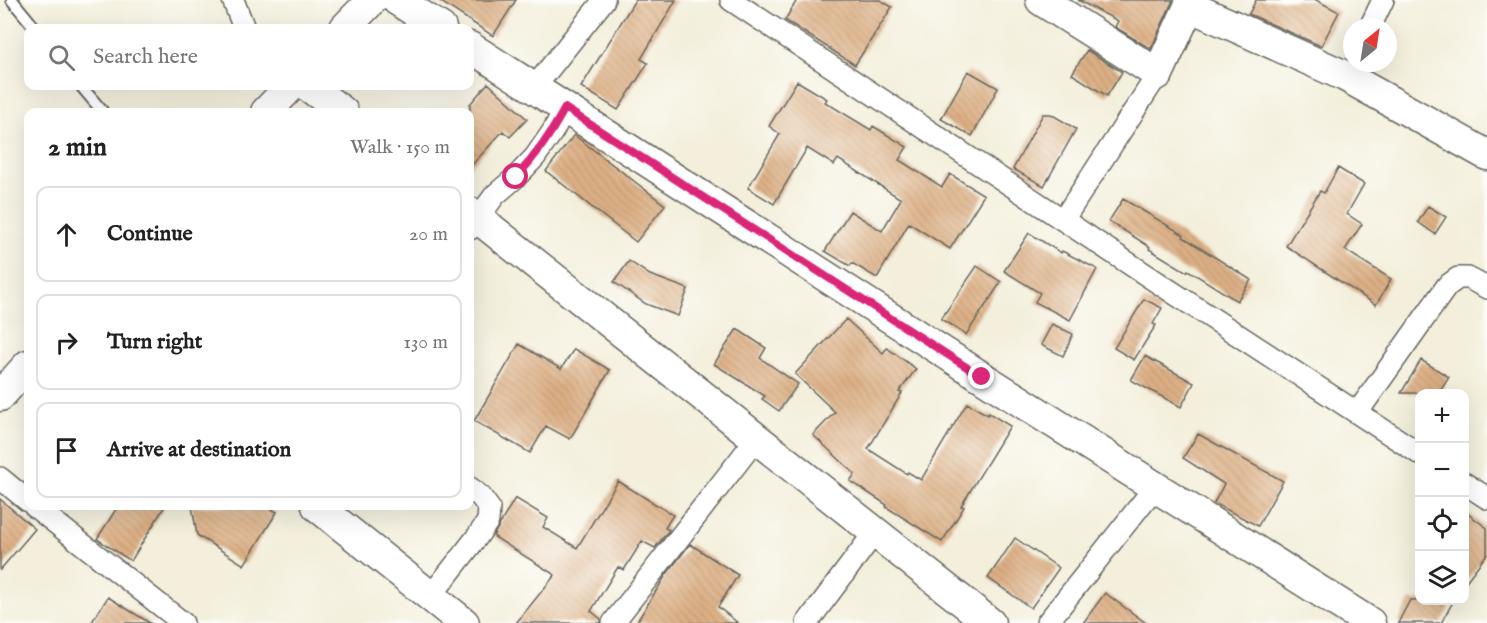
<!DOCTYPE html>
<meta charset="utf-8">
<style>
body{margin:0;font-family:"IM FELL English",serif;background:#f2f2f2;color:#222}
.controls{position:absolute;right:18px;bottom:18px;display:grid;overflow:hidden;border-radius:12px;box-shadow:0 6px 24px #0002}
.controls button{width:54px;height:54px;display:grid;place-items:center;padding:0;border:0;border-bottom:2px solid #e0e0e0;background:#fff;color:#222;font:30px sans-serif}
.compass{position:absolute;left:1343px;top:18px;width:54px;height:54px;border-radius:50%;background:#fff;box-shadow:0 6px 24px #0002;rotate:30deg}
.stop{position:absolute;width:18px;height:18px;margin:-14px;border:4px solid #db2777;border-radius:50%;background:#fff}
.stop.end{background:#db2777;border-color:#fff;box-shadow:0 2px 6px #0008}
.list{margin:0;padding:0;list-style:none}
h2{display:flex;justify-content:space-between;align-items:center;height:78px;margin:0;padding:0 24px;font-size:26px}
h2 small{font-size:20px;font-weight:400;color:#767676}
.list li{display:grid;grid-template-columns:39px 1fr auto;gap:18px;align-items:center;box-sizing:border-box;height:96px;margin:0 12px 12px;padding:0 12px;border:2px solid #e0e0e0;border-radius:12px}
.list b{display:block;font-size:22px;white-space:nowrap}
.list em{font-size:20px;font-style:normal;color:#767676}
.icon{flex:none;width:33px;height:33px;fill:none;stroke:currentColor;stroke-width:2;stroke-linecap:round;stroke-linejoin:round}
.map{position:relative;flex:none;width:1487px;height:623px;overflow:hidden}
.search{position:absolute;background:#fff;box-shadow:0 6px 24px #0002;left:24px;top:24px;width:450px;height:66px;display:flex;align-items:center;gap:15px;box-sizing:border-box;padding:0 21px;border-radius:12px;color:#767676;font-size:22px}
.panel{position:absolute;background:#fff;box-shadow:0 6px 24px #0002;left:24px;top:108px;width:450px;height:402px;border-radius:12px}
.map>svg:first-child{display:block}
.building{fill:url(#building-back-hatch)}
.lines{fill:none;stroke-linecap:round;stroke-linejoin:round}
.lane-casing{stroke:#67665f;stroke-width:14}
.street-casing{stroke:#67665f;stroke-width:24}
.secondary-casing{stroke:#67665f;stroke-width:33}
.lane{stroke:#fff;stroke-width:10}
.street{stroke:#fff;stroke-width:21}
.secondary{stroke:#fff;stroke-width:30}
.route{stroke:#db2777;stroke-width:8}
</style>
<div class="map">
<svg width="1487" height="623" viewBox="0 0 1487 623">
<defs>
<pattern id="building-back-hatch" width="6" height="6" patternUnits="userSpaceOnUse" patternTransform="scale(1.5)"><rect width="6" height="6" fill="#ddb085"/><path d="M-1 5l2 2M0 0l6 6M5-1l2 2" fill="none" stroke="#bd9772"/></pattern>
</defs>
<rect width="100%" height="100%" fill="#fdfcf7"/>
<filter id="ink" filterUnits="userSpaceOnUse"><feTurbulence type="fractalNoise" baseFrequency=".0167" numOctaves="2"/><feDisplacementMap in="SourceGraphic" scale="12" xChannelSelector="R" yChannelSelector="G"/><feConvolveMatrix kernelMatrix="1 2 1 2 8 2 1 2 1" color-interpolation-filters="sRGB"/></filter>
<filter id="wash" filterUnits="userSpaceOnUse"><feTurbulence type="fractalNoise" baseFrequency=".008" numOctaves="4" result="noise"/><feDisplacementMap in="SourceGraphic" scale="24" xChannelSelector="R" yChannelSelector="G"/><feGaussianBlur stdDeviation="1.35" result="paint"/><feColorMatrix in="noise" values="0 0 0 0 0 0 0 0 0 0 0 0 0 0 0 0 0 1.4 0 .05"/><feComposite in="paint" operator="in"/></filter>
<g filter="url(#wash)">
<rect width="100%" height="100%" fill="#f3efdc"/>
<g id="blocks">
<path class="building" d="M438,0H516L493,36Z
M635,0H676L641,59L648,63L618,110L581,87Z
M797,0H880L892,7L855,65L785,20Z
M1078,0H1173L1151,49L1115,27L1118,21Z
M1256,0H1316L1339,12L1321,46L1249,14Z
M1087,50L1122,72L1107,96L1072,74Z
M968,71L998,88L972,136L941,119Z
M797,81L827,99L825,102L871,130L873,126L907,147L899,160L942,187L950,174L984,195L950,249L909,223L877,278L852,263L850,266L825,251L850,211L882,231L901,199L838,159L834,165L807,148L774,204L748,188L780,134L769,126Z
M488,83L527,119L510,137L503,131L470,167V104Z
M1043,114H1051L1076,129L1044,186L1013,169Z
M574,135L665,205L636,242L546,171Z
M1338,168L1364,184L1347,214L1362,224L1345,250L1391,279L1376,305L1286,246L1320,191L1324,193Z
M1123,199L1184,235L1183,237L1251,280L1237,301L1188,270L1187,272L1149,249L1150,247L1109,221Z
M1428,206L1446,217L1435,234L1418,222Z
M1029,233L1061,253L1062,251L1097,269L1070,320L1035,302L1040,293L1004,271Z
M629,261L650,275L688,289L678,316L646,304L614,282Z
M977,266L1001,282L966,335L941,319Z
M1144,299L1162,308L1153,324L1156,325L1134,360L1114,348Z
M846,319L883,353L887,348L916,369L899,392L902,393L868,449L907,474L908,472L921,480L967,403L988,415L989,413L1010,426L961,506L964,507L942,542L886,507L887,505L850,481L855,474L813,435L835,412L795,374Z
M1052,324L1073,334L1063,356L1041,345Z
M737,329L766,348L760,358L798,384L779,411L762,399L765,396L714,364Z
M519,344L561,369L574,349L610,370L570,439L546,426L530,453L474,421Z
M1145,356L1194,383L1181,407L1131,380Z
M1421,360L1449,377L1439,393H1401Z
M1198,434L1283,481L1258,526L1214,503L1224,484L1183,458Z
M618,481L673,515L665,528L669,530L655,548L642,541L624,570L618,567L591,611L601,619V623H516L555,575L493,536L515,498L548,518L543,527L577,548Z
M0,499L35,529L0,570Z
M118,506H165L131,561L97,539Z
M192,506H266L277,512L244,565L197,535Z
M1464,511L1487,528V554L1464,584Z
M1015,538L1059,568L1031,608L988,578Z
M690,544L738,575L718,607L738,623H636L666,575Z
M1105,593L1146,623H1083Z
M108,597L150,623H91Z
M1410,600H1454L1441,623H1398Z"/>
</g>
</g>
<g filter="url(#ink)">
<use href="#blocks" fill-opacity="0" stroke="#67665f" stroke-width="1.5"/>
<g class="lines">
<g class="lane-casing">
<path id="lane" d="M12,0L35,28
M81,86L103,112"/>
</g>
<g class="street-casing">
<path id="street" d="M233,0L244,28
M731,0L1166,288L1420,454
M1370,27L1383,0
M534,88L604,0
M1063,220L1158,74
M470,229L495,195L516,177L535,157L553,131L565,108
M1357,413L1447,286L1458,278H1468L1487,288
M0,478L28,501
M1464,483L1487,498
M34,506L183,623
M431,596L477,537L488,521L489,508L481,497L470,488
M613,623L756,439
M807,623L875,532
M1047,623L1155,487"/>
</g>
<g class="secondary-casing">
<path id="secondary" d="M397,0L441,28
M1041,0L1158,74L1192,0
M1189,6L1345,76L1487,155
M345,28L372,0
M470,47L982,377L1370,623
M308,86L343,112
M266,112L291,86
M470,212L990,623
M0,396L28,365
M317,506L464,623"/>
</g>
<use href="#lane" class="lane"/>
<use href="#street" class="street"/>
<use href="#secondary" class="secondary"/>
</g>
</g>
<g class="lines" filter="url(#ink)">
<path class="route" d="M516,177C537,155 550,135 565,108L982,377"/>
</g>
</svg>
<div class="controls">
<button>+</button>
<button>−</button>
<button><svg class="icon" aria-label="locate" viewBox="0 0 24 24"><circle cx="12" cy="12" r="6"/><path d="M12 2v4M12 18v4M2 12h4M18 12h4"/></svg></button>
<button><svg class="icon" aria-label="layers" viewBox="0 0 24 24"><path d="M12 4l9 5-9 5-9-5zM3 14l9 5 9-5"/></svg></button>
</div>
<svg class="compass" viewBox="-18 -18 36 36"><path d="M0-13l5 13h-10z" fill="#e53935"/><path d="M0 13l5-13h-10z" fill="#767676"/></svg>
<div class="stop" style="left:516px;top:177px"></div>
<div class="stop end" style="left:982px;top:377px"></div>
<div class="search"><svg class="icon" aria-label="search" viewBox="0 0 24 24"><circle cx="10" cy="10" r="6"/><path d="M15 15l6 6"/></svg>Search here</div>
<section class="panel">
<h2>2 min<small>Walk · 150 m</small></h2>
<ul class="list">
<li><svg class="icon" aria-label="ahead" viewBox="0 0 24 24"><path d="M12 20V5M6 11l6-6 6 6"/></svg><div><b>Continue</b></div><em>20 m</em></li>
<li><svg class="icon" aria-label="right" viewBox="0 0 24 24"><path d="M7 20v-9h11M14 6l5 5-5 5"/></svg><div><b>Turn right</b></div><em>130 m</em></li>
<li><svg class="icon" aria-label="arrive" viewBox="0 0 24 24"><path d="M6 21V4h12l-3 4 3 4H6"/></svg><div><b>Arrive at destination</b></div></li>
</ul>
</section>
</div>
